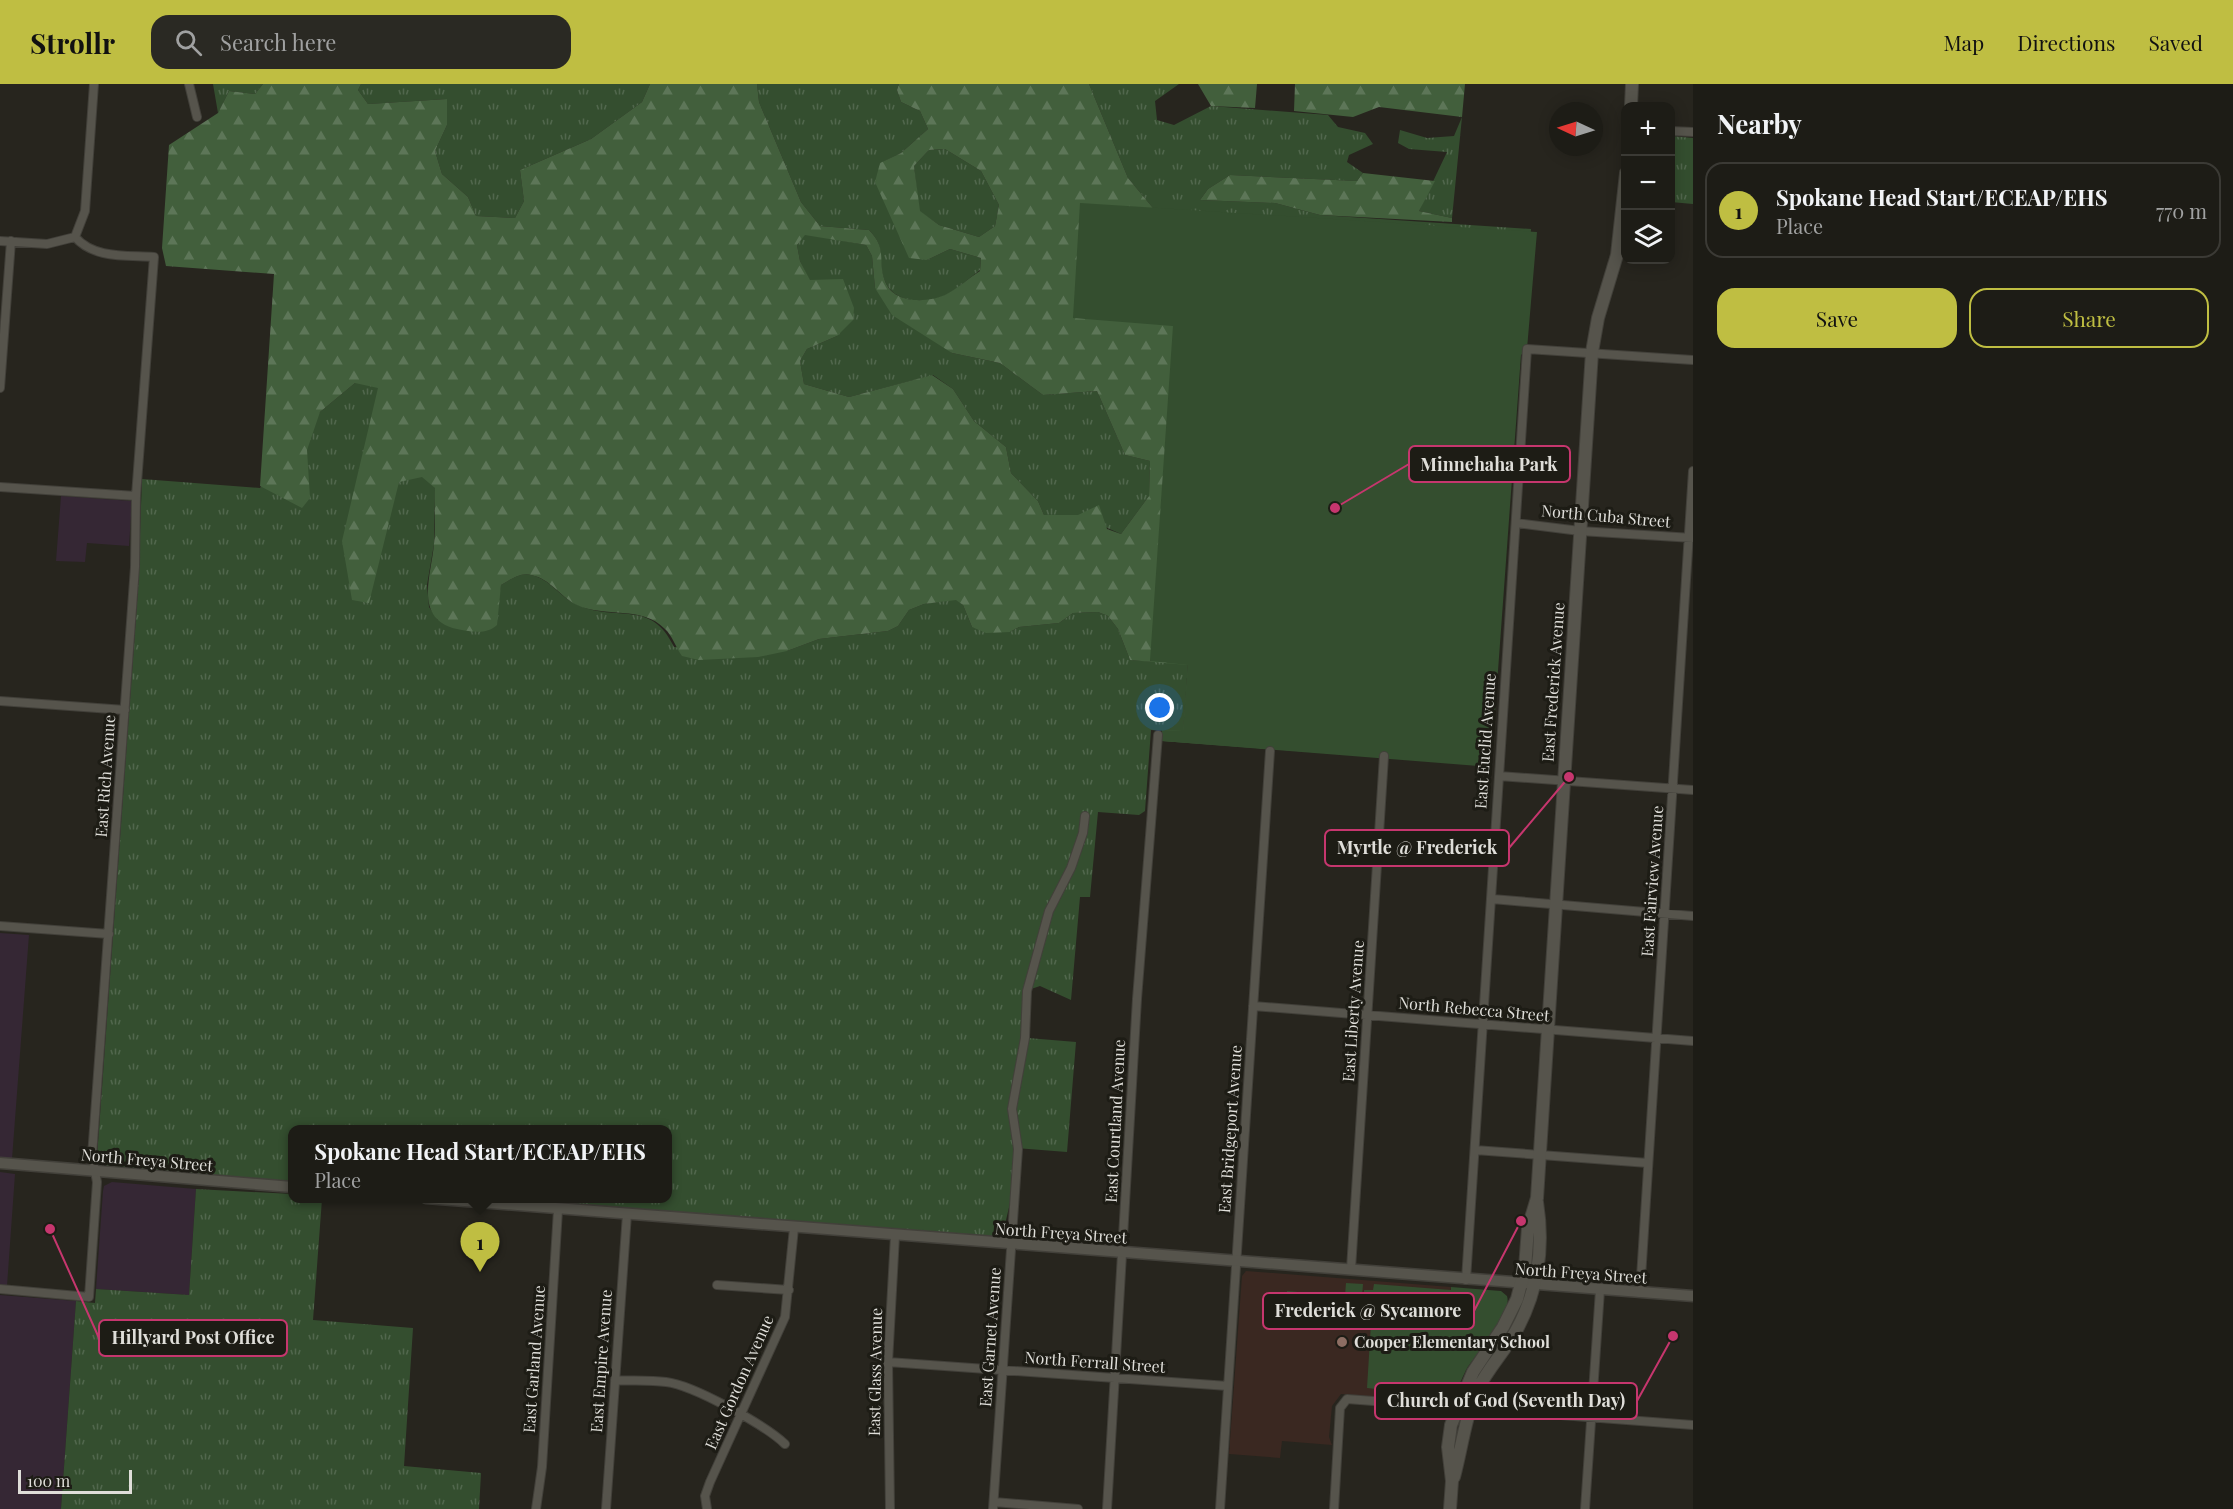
<!DOCTYPE html>
<meta charset="utf-8">
<style>
body{margin:0;font-family:"Playfair Display",serif;background:#2a2923;color:#f1f3f6}
.controls{position:absolute;right:18px;top:18px;display:grid;overflow:hidden;border-radius:12px;box-shadow:0 3px 15px #0003}
.controls button{width:54px;height:54px;display:grid;place-items:center;padding:0;border:0;border-bottom:2px solid #3b3a35;background:#1d1c16;color:#f1f3f6;font:30px sans-serif}
.compass{position:absolute;left:1549px;top:18px;width:54px;height:54px;border-radius:50%;background:#1d1c16;box-shadow:0 3px 15px #0003;rotate:274deg}
.scale{position:absolute;left:18px;bottom:15px;width:114px;box-sizing:border-box;padding-left:6px;border:3px solid #dfded9;border-top:0;font-size:16px;line-height:21px;white-space:nowrap;color:#dfded9;-webkit-text-stroke:4px #1d1c15;paint-order:stroke}
.you{position:absolute;left:1160px;top:624px;width:21px;height:21px;margin:-15px;border:4px solid #fff;border-radius:50%;background:#1a73e8;box-shadow:0 0 0 9px #1a73e833}
.badge{display:grid;place-items:center;width:39px;height:39px;border-radius:50%;background:#bfbe42;color:#111;font-size:20px;font-weight:700}
.pin{position:absolute;translate:-50% -50px;filter:drop-shadow(0 2px 3px #0008)}
.pin::after{content:'';position:absolute;top:32px;width:21px;height:18px;background:inherit;clip-path:polygon(0 0,100% 0,50% 100%)}
.popup{position:absolute;left:288px;top:1041px;width:384px;height:78px;box-sizing:border-box;display:grid;place-content:center;border-radius:12px;background:#1d1c16;filter:drop-shadow(0 2px 4px #0005);font-size:20px;white-space:nowrap;color:#a0a1a1}
.popup b{font-size:22px;color:#f1f3f6}
.popup::after{content:'';position:absolute;left:50%;top:100%;margin-left:-12px;border:12px solid transparent;border-top-color:#1d1c16}
.list{margin:0;padding:0;list-style:none}
h2{display:flex;justify-content:space-between;align-items:center;height:78px;margin:0;padding:0 24px;font-size:26px}
h2 small{font-size:20px;font-weight:400;color:#a0a1a1}
.list li{display:grid;grid-template-columns:39px 1fr auto;gap:18px;align-items:center;box-sizing:border-box;height:96px;margin:0 12px 12px;padding:0 12px;border:2px solid #3b3a35;border-radius:18px}
.list b{display:block;font-size:22px;white-space:nowrap}
.list p{margin:0;font-size:20px;white-space:nowrap;color:#a0a1a1}
.list em{font-size:20px;font-style:normal;color:#a0a1a1}
.actions{display:flex;gap:12px;padding:18px 24px}
.actions a{flex:1;padding:14px 0;border:2px solid #bfbe42;border-radius:18px;text-align:center;font-size:21px;color:#bfbe42}
.actions .main{background:#bfbe42;color:#111}
.icon{flex:none;width:33px;height:33px;fill:none;stroke:currentColor;stroke-width:2;stroke-linecap:round;stroke-linejoin:round}
.map{position:relative;flex:none;width:1693px;height:1425px;overflow:hidden}
header{display:flex;align-items:center;gap:36px;box-sizing:border-box;height:84px;padding:0 30px;background:#bfbe42;color:#111}
header strong{font-size:28px}
nav{display:flex;gap:33px;margin-inline-start:auto;font-size:21px}
.search{width:420px;height:54px;background:#2a2923;display:flex;align-items:center;gap:15px;box-sizing:border-box;padding:0 21px;border-radius:18px;color:#a0a1a1;font-size:22px}
main{display:flex}
aside{flex:1;background:#1d1c16}
.map>svg:first-child{display:block}
.industrial{fill:#352734}
.education{fill:#3a2821}
.grass{fill:url(#grass-tufts)}
.forest{fill:url(#forest-firs);fill-rule:evenodd}
.green{fill:#344e2f}
.lines{fill:none;stroke-linecap:round;stroke-linejoin:round}
.minor-casing{stroke:#42403a;stroke-width:10}
.tertiary-casing{stroke:#42403a;stroke-width:13}
.secondary-casing{stroke:#42403a;stroke-width:14}
.minor{stroke:#56544c;stroke-width:8}
.tertiary{stroke:#56544c;stroke-width:10}
.secondary{stroke:#56544c;stroke-width:12}
.education-dot{fill:#8d6e63;stroke:#1d1c15;stroke-width:2}
.labels{text-anchor:middle;stroke-width:6;stroke-linejoin:round;paint-order:stroke}
.street-label{font-size:16px;fill:#dfded9;stroke:#1d1c15}
.poi-label{font-size:16px;font-weight:bold;fill:#dfded9;stroke:#1d1c15;text-anchor:start}
.leader{fill:none;stroke:#c6366e;stroke-width:2}
.callout-dot{fill:#c6366e;stroke:#1d1c15;stroke-width:2}
.callout{fill:#1d1c15;stroke:#c6366e;stroke-width:2}
.callout-label{font-size:18px;text-anchor:middle;font-weight:bold;fill:#dfded9}
</style>
<header>
<strong>Strollr</strong>
<div class="search"><svg class="icon" aria-label="search" viewBox="0 0 24 24"><circle cx="10" cy="10" r="6"/><path d="M15 15l6 6"/></svg>Search here</div>
<nav><a>Map</a><a>Directions</a><a>Saved</a></nav>
</header>
<main>
<div class="map">
<svg width="1693" height="1425" viewBox="0 0 1693 1425">
<defs>
<pattern id="grass-tufts" width="24" height="20" patternUnits="userSpaceOnUse" patternTransform="scale(1.5)"><rect width="24" height="20" fill="#344e2f"/><path d="M3 7l-1-3M5 7V3M7 7l1-3M15 17l-1-3M17 17v-4M19 17l1-3" fill="none" stroke="#51674d"/></pattern>
<pattern id="forest-firs" width="22" height="20" patternUnits="userSpaceOnUse" patternTransform="scale(1.5)"><rect width="22" height="20" fill="#425f3c"/><path d="M5 1l3.5 6h-7zM16 11l3.5 6h-7z" fill="#5d7658"/></pattern>
</defs>
<rect width="100%" height="100%" fill="#27251e"/>
<path class="industrial" d="M61,412L132,417L129,462L87,459L85,478L56,477Z
M0,849L29,851L12,1075H0Z
M0,1088L15,1090L7,1202L0,1201Z
M112,1098L196,1105L189,1211L96,1205L103,1107L104,1102Z
M0,1211L76,1217L61,1425H0Z"/>
<path class="education" d="M1246,1187L1451,1203L1441,1318L1341,1310L1332,1322L1329,1353L1332,1361L1282,1357L1280,1374L1229,1370L1242,1192Z"/>
<path class="grass" d="M213,0H263L255,10L229,7L218,29Z
M361,0H650L642,18L591,55L520,86L524,117L515,134L476,132L468,113L442,90L435,67L447,41V15L368,20L358,6Z
M757,0H899L897,6L901,18L920,27L928,45L901,69L881,79L927,176L950,165L981,174L980,186C969,194 958,205 946,211C927,220 894,220 885,197C876,176 888,165 869,146L820,142L801,118L759,18Z
M1089,0H1179L1155,17L1157,36L1174,41L1211,22L1328,31L1338,43L1365,49L1373,60L1349,71L1347,78L1363,89L1357,97L1230,91L1208,105L1200,116L1275,119L1320,131L1531,145L1522,262L1158,130L1128,94Z
M1462,33L1452,134L1419,127L1447,68L1409,65L1398,59L1400,46L1427,54L1454,52Z
M1671,52L1693,54V120L1671,118Z
M945,65L981,87L999,121L995,142L979,153L939,141L919,127L914,82L929,66Z
M805,150L866,161L872,172L875,204L952,269L1000,279L1043,311L1097,307L1125,371L1150,377L1149,412L1121,450L1078,431H1044L1038,417L1011,389L1006,363L974,337L953,305L933,291L849,313L804,300L800,277L807,265L837,252L800,177L797,161Z
M397,289L435,404L434,460L427,501L429,523L438,536L498,519L501,501C510,496 521,488 531,491C551,495 560,514 578,521C617,539 651,514 674,563L787,567L819,555L888,547L898,542L909,526L924,520L957,515L963,521L972,543L1010,548L1019,543L1059,539L1073,529L1098,528L1108,532L1118,545L1130,576L1188,580L1183,648L1151,646L1145,727L1139,731L1098,728L1090,813H1080L1071,916L1040,902L1031,905L1028,954L1076,958L1067,1068L1015,1064L1010,1119L1002,1153L506,1115L668,1114V1046H292V1098L108,1083L99,1078L97,1073L138,505L142,395L260,404L320,328L355,299Z
M196,1105L292,1110V1114L322,1115L313,1236L413,1244L404,1382L481,1389L479,1425H61L76,1217L95,1219L96,1205L189,1211Z"/>
<path class="forest" d="M263,0H361L358,6L368,20L447,15V41L435,67L442,90L468,113L476,132L515,134L524,117L520,86L591,55L642,18L650,0H757L759,18L801,118L820,142L869,146C888,165 877,176 885,197C893,220 927,219 945,211C957,205 969,194 980,187L981,174L950,165L927,176L909,174L875,98L880,79L901,69L928,45L920,27L901,18L897,6L899,0H1089L1128,94L1158,130L1378,673L1162,657V646L1183,647L1188,581L1130,576L1118,545L1108,532L1098,528L1073,529L1059,539L1019,543L1010,548L986,549L972,543L963,521L956,516L924,520L909,526L898,542L888,547L819,555L787,567L758,573L699,576L682,572C676,564 672,551 665,545C642,521 605,534 577,521C560,513 551,495 531,491C521,488 510,496 501,501L497,541C487,550 475,548 462,546C412,538 431,494 434,460C436,442 434,423 435,404L422,393L399,398L369,519L352,516L342,457L378,304L355,299L320,328L307,366L310,414L302,424L260,402L274,190L166,182L162,164L169,61L218,29L229,7L255,10ZM945,65L981,87L999,121L995,142L979,153L939,141L920,127L914,82L929,66ZM805,151L866,161L872,172L875,204L892,231L952,269L1000,279L1043,311L1097,307L1125,371L1150,377L1149,412L1121,450L1107,445L1099,421L1078,431H1044L1038,417L1011,389L1006,363L974,337L953,305L932,291L849,313L804,300L800,277L807,265L837,252L853,236L854,224L843,195L810,196L800,177L797,161Z
M1198,0H1257L1255,24L1211,22Z
M1295,0H1465L1462,33L1379,23L1353,33L1294,27Z
M1363,89L1435,97L1419,127L1452,134V138L1320,131L1275,119L1200,116L1208,105L1230,91L1357,97Z"/>
<path class="green" d="M1080,119L1537,148L1527,265L1521,271L1491,683L1162,657V646L1183,647L1188,581L1150,577L1173,242L1073,234Z
M1346,1199L1363,1200L1361,1226L1344,1225Z
M1374,1200L1451,1206V1203L1501,1207L1507,1212C1513,1231 1476,1269 1466,1286C1461,1296 1457,1307 1451,1317L1441,1318V1312L1367,1304L1372,1223L1363,1222L1364,1206H1373Z
M1287,1207L1309,1209L1308,1225L1286,1223Z"/>
<g class="lines">
<g class="minor-casing">
<path id="minor" d="M189,0L197,33
M1670,47L1693,48
M75,153L85,127L94,0
M0,157L47,160L75,153
M0,304L11,157
M0,403L136,412
M1516,439L1580,447L1693,454
M0,617L125,626
M1499,692L1693,706
M1492,815L1693,832
M0,842L109,850
M1253,922L1693,957
M1475,1066L1648,1079
M1351,1185L1384,672
M1466,1196L1527,265L1693,276
M717,1201L789,1206
M0,1205L89,1213L97,1098L92,1072L135,483L136,412L154,173C127,171 94,175 75,153
M1640,1209L1693,387
M888,1278L1228,1302
M615,1296C631,1297 649,1296 666,1298C693,1301 765,1341 785,1360
M1478,1306L1480,1314L1504,1326
M994,1418L1078,1425
M536,1425L542,1383L558,1126
M606,1425L627,1130
M707,1425L705,1412L710,1398L785,1233L794,1144
M890,1425L888,1278L895,1152
M993,1425L1018,1065L1012,1025L1025,954L1027,907L1049,827L1071,784L1083,749L1085,732
M1107,1425L1137,915L1158,651
M1220,1425L1270,667
M1334,1425L1340,1324L1347,1315L1693,1341
M1585,1425L1600,1206"/>
</g>
<g class="tertiary-casing">
<path id="tertiary" d="M0,1079L292,1103
M426,1114L1693,1212"/>
</g>
<g class="secondary-casing">
<path id="secondary" d="M1631,22L1632,0
M1454,1393C1462,1363 1465,1333 1478,1305C1488,1284 1505,1267 1516,1247C1538,1207 1544,1162 1537,1118
M1450,1425L1452,1397L1448,1363L1451,1341L1473,1288L1503,1243L1517,1215L1525,1184L1528,1144L1537,1114L1592,268L1598,234L1617,171L1626,89"/>
</g>
<use href="#minor" class="minor"/>
<use href="#tertiary" class="tertiary"/>
<use href="#secondary" class="secondary"/>
</g>
<circle class="education-dot" cx="1342" cy="1258" r="6"/>
<g class="labels">
<g class="street-label">
<text transform="translate(1606 432) rotate(5)" y="6">North Cuba Street</text>
<text transform="translate(1553 598) rotate(-86)" y="6">East Frederick Avenue</text>
<text transform="translate(1485 657) rotate(-86)" y="6">East Euclid Avenue</text>
<text transform="translate(105 692) rotate(-86)" y="6">East Rich Avenue</text>
<text transform="translate(1652 797) rotate(-86)" y="6">East Fairview Avenue</text>
<text transform="translate(1474 925) rotate(5)" y="6">North Rebecca Street</text>
<text transform="translate(1353 927) rotate(-86)" y="6">East Liberty Avenue</text>
<text transform="translate(1115 1037) rotate(-87)" y="6">East Courtland Avenue</text>
<text transform="translate(1230 1045) rotate(-86)" y="6">East Bridgeport Avenue</text>
<text transform="translate(147 1076) rotate(5)" y="6">North Freya Street</text>
<text transform="translate(1061 1149) rotate(4)" y="6">North Freya Street</text>
<text transform="translate(1581 1189) rotate(4)" y="6">North Freya Street</text>
<text transform="translate(990 1253) rotate(-86)" y="6">East Garnet Avenue</text>
<text transform="translate(534 1275) rotate(-86)" y="6">East Garland Avenue</text>
<text transform="translate(601 1277) rotate(-86)" y="6">East Empire Avenue</text>
<text transform="translate(1095 1278) rotate(4)" y="6">North Ferrall Street</text>
<text transform="translate(875 1288) rotate(-89)" y="6">East Glass Avenue</text>
<text transform="translate(739 1298) rotate(-66)" y="6">East Gordon Avenue</text>
</g>
<g class="poi-label">
<text x="1354" y="1264">Cooper Elementary School</text>
</g>
</g>
<path class="leader" d="M1335 424L1409 380M1569 693L1509 764M1521 1137L1474 1227M50 1145L99 1254M1673 1252L1637 1317"/>
<g class="callout-dot">
<circle cx="1335" cy="424" r="6"/>
<circle cx="1569" cy="693" r="6"/>
<circle cx="1521" cy="1137" r="6"/>
<circle cx="50" cy="1145" r="6"/>
<circle cx="1673" cy="1252" r="6"/>
</g>
<g class="callout">
<rect x="1409" y="362" width="161" height="36" rx="6"/>
<rect x="1325" y="746" width="184" height="36" rx="6"/>
<rect x="1263" y="1209" width="211" height="36" rx="6"/>
<rect x="99" y="1236" width="188" height="36" rx="6"/>
<rect x="1375" y="1299" width="262" height="36" rx="6"/>
</g>
<g class="callout-label">
<text x="1489" y="387">Minnehaha Park</text>
<text x="1417" y="770">Myrtle @ Frederick</text>
<text x="1368" y="1233">Frederick @ Sycamore</text>
<text x="193" y="1260">Hillyard Post Office</text>
<text x="1506" y="1323">Church of God (Seventh Day)</text>
</g>
</svg>
<div class="controls">
<button>+</button>
<button>−</button>
<button><svg class="icon" aria-label="layers" viewBox="0 0 24 24"><path d="M12 4l9 5-9 5-9-5zM3 14l9 5 9-5"/></svg></button>
</div>
<svg class="compass" viewBox="-18 -18 36 36"><path d="M0-13l5 13h-10z" fill="#e53935"/><path d="M0 13l5-13h-10z" fill="#a0a1a1"/></svg>
<div class="scale">100 m</div>
<div class="you"></div>
<div class="pin badge" style="left:480px;top:1188px">1</div>
<div class="popup"><b>Spokane Head Start/ECEAP/EHS</b>Place</div>
</div>
<aside>
<h2>Nearby<small></small></h2>
<ul class="list">
<li><span class="badge">1</span><div><b>Spokane Head Start/ECEAP/EHS</b><p>Place</p></div><em>770 m</em></li>
</ul>
<div class="actions"><a class="main">Save</a><a>Share</a></div>
</aside>
</main>
